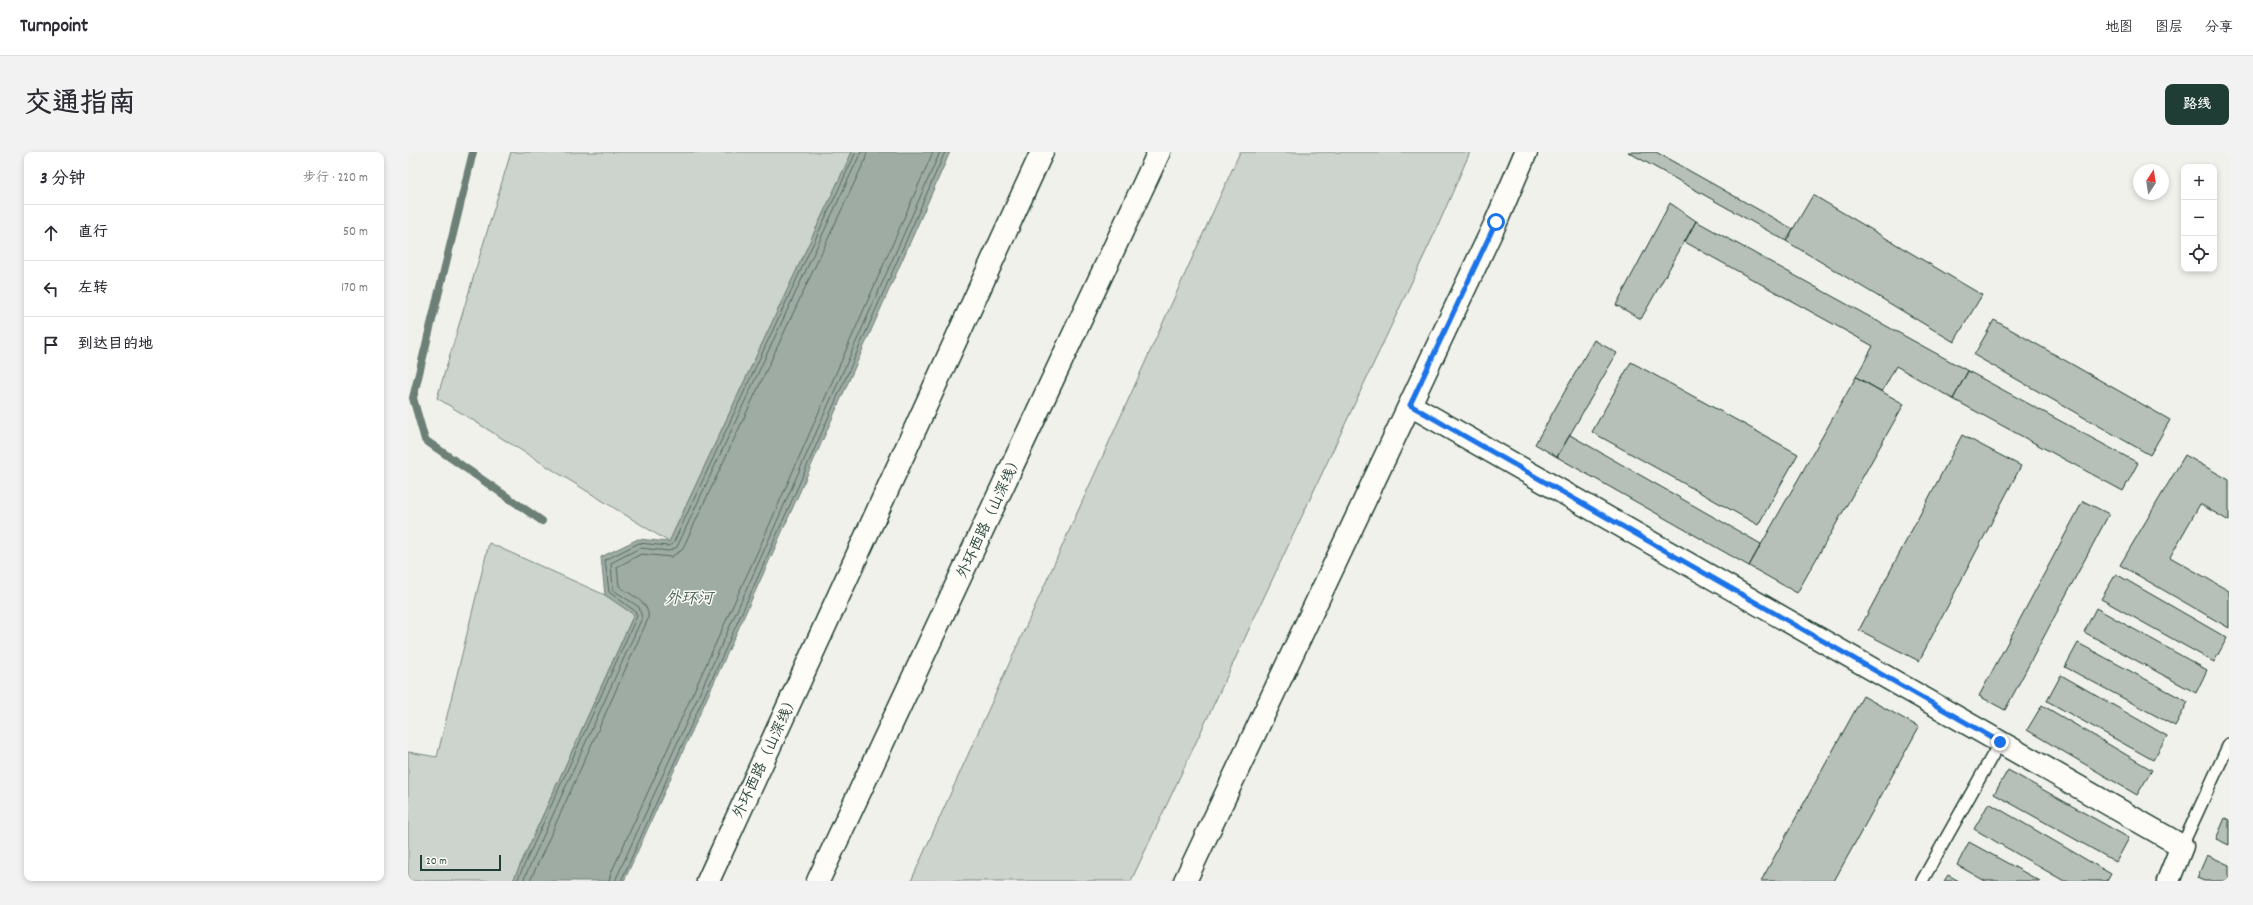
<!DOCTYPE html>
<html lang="zh">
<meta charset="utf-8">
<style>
body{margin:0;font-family:Dekko,"LXGW WenKai TC",sans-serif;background:#f2f2f3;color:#2b2b33}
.controls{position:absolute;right:12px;top:12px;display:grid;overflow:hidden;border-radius:8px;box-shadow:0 2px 6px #0003}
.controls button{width:36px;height:36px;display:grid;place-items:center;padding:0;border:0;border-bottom:1px solid #e1e1e2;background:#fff;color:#2b2b33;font:20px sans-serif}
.compass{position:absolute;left:1725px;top:12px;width:36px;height:36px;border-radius:50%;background:#fff;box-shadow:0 2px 6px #0003;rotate:12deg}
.scale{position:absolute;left:12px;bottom:10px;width:81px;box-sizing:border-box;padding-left:4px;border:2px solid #1f3d34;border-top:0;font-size:11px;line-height:14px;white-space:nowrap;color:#1f3d34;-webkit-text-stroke:3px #fdfcf7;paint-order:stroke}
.stop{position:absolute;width:12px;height:12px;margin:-9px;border:3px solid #1a73e8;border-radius:50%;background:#fff}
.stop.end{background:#1a73e8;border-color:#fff;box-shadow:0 1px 4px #0008}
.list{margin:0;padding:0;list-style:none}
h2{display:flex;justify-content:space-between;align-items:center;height:52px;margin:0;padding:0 16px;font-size:17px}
h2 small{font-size:13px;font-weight:400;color:#7c7c81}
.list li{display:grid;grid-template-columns:26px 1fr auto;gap:12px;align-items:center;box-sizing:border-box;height:56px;padding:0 16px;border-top:1px solid #e1e1e2}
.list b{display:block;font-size:15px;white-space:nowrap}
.list em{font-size:13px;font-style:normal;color:#7c7c81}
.icon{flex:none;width:22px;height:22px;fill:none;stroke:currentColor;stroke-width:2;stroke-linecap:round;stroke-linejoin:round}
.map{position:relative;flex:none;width:1821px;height:729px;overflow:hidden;border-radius:8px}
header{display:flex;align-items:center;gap:24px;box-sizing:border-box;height:56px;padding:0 20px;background:#fff;border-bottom:1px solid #e1e1e2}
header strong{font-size:19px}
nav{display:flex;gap:22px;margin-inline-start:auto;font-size:14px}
.intro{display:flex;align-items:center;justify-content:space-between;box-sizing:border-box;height:96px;padding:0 24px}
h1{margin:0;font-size:28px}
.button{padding:10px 18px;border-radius:8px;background:#1f3d34;color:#fff;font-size:14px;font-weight:700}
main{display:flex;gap:24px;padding:0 24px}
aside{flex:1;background:#fff;border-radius:8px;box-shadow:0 2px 6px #0003}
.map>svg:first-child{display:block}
.green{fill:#cdd3cd;stroke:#768880}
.water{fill:#9faca4;stroke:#6c8077}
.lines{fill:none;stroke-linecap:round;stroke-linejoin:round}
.shore{stroke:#526961;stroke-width:1}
.stream{stroke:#6c8077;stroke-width:8}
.building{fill:#b6bfb8;stroke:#1f3d34}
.lane-casing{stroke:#1f3d34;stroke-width:14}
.street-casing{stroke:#1f3d34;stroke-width:25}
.secondary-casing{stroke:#1f3d34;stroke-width:25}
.highway-casing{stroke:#1f3d34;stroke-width:25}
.lane{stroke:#fdfcf7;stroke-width:11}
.street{stroke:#fdfcf7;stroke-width:22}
.secondary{stroke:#fdfcf7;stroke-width:22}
.highway{stroke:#fdfcf7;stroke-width:22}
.route{stroke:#1a73e8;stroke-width:5}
.labels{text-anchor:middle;stroke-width:3;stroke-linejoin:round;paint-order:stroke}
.street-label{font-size:15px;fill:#1f3d34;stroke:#fdfcf7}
.water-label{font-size:16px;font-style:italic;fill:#455e56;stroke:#fdfcf7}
</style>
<header>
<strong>Turnpoint</strong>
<nav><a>地图</a><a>图层</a><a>分享</a></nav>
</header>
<div class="intro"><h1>交通指南</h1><a class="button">路线</a></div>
<main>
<aside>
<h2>3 分钟<small>步行 · 220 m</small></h2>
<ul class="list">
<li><svg class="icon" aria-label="ahead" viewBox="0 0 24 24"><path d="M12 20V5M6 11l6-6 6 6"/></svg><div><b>直行</b></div><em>50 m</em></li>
<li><svg class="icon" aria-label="left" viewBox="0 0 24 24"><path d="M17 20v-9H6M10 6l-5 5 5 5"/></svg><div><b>左转</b></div><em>170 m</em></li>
<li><svg class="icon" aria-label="arrive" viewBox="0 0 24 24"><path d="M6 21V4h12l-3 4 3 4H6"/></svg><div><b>到达目的地</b></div></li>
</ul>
</aside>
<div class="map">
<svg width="1821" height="729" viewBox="0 0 1821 729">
<rect width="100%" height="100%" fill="#f0f1eb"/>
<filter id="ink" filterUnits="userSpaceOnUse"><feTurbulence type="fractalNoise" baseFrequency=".025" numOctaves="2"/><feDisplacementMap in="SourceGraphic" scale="8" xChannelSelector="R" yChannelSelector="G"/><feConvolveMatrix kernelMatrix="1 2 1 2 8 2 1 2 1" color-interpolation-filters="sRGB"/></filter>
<g filter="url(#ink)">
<path class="green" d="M103,0H444L261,390L29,246Z
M832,0H1062L1029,76L723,729H503Z
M81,391L197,443L226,462L105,729H0V600L29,605Z"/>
<path class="water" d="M444,0H542L366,398L216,729H105L226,463L197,443L193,405L230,387L261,390Z"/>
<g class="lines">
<path class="shore" d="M109,729L229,464L227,459L201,440L197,408L231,391L260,394L265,392L448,0
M115,729L234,466L231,455L205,438L203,411L232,396L261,399L269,395L453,0
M122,729L240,467C243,450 222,443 211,434L209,415L233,402L263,405L274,398L457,8L459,0
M201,729L203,721L353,392L525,0
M207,729L358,394L532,0
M213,729L363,396L537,0"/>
<path class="stream" d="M65,0L5,246L17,288L134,369"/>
</g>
<path class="building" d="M1220,0H1248L1385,77L1378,89Z
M1405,43L1574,143L1546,190L1378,89Z
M1262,51L1288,69L1233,167L1208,153Z
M1288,69L1560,219L1545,247L1488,214L1474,240L1448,225L1465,194L1277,90Z
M1586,168L1762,268L1742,303L1566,203Z
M1186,188L1209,201L1149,305L1127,292Z
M1223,210L1390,302L1350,373L1184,280Z
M1560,219L1730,311L1715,339L1545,247Z
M1448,225L1496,252L1389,441L1341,414Z
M1162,283L1353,392L1341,414L1149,305Z
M1554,283L1613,314L1511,509L1451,478Z
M1777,303L1821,328V369L1792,352L1762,405L1821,439V476L1712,413Z
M1675,349L1701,362L1597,558L1571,544Z
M1708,422L1819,486L1806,510L1693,447Z
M1688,456L1799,518L1788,541L1676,480Z
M1670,491L1780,550L1767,574L1657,515Z
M1653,523L1759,584L1745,608L1639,549Z
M1455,544L1511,575L1426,729H1353Z
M1634,553L1744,618L1729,643L1619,578Z
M1600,618L1721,686L1708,710L1586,642Z
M1581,651L1703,722L1699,729H1656L1566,677Z
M1817,666L1821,668V693L1808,687Z
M1561,690L1632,729H1577L1549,713Z
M1799,703L1821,713V729H1796L1789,726Z
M1540,723L1551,729H1536Z"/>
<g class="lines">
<g class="lane-casing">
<path id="lane" d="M1774,694L1821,592
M1514,729L1592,590"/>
</g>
<g class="street-casing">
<path id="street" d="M1002,253L1774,694L1760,729"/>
</g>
<g class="secondary-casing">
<path id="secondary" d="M777,729L1088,70L1118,0"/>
</g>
<g class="highway-casing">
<path id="highway" d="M300,729L634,0
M410,729L751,0"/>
</g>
<use href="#lane" class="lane"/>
<use href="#street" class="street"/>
<use href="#secondary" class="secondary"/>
<use href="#highway" class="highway"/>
</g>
</g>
<g class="lines" filter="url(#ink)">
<path class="route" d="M1088,70L1002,253L1592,590"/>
</g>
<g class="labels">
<g class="street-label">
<text transform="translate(581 364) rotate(-65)" y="5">外环西路（山深线）</text>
<text transform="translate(357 604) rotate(-65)" y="5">外环西路（山深线）</text>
</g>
<g class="water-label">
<text x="281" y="451">外环河</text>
</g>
</g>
</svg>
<div class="controls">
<button>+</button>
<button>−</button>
<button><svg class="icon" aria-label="locate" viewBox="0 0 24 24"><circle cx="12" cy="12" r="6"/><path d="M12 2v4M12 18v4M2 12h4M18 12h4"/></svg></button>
</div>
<svg class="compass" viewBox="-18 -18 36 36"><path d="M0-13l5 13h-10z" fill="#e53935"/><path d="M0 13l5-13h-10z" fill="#7c7c81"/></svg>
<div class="scale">20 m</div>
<div class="stop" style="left:1088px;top:70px"></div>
<div class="stop end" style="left:1592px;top:590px"></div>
</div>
</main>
